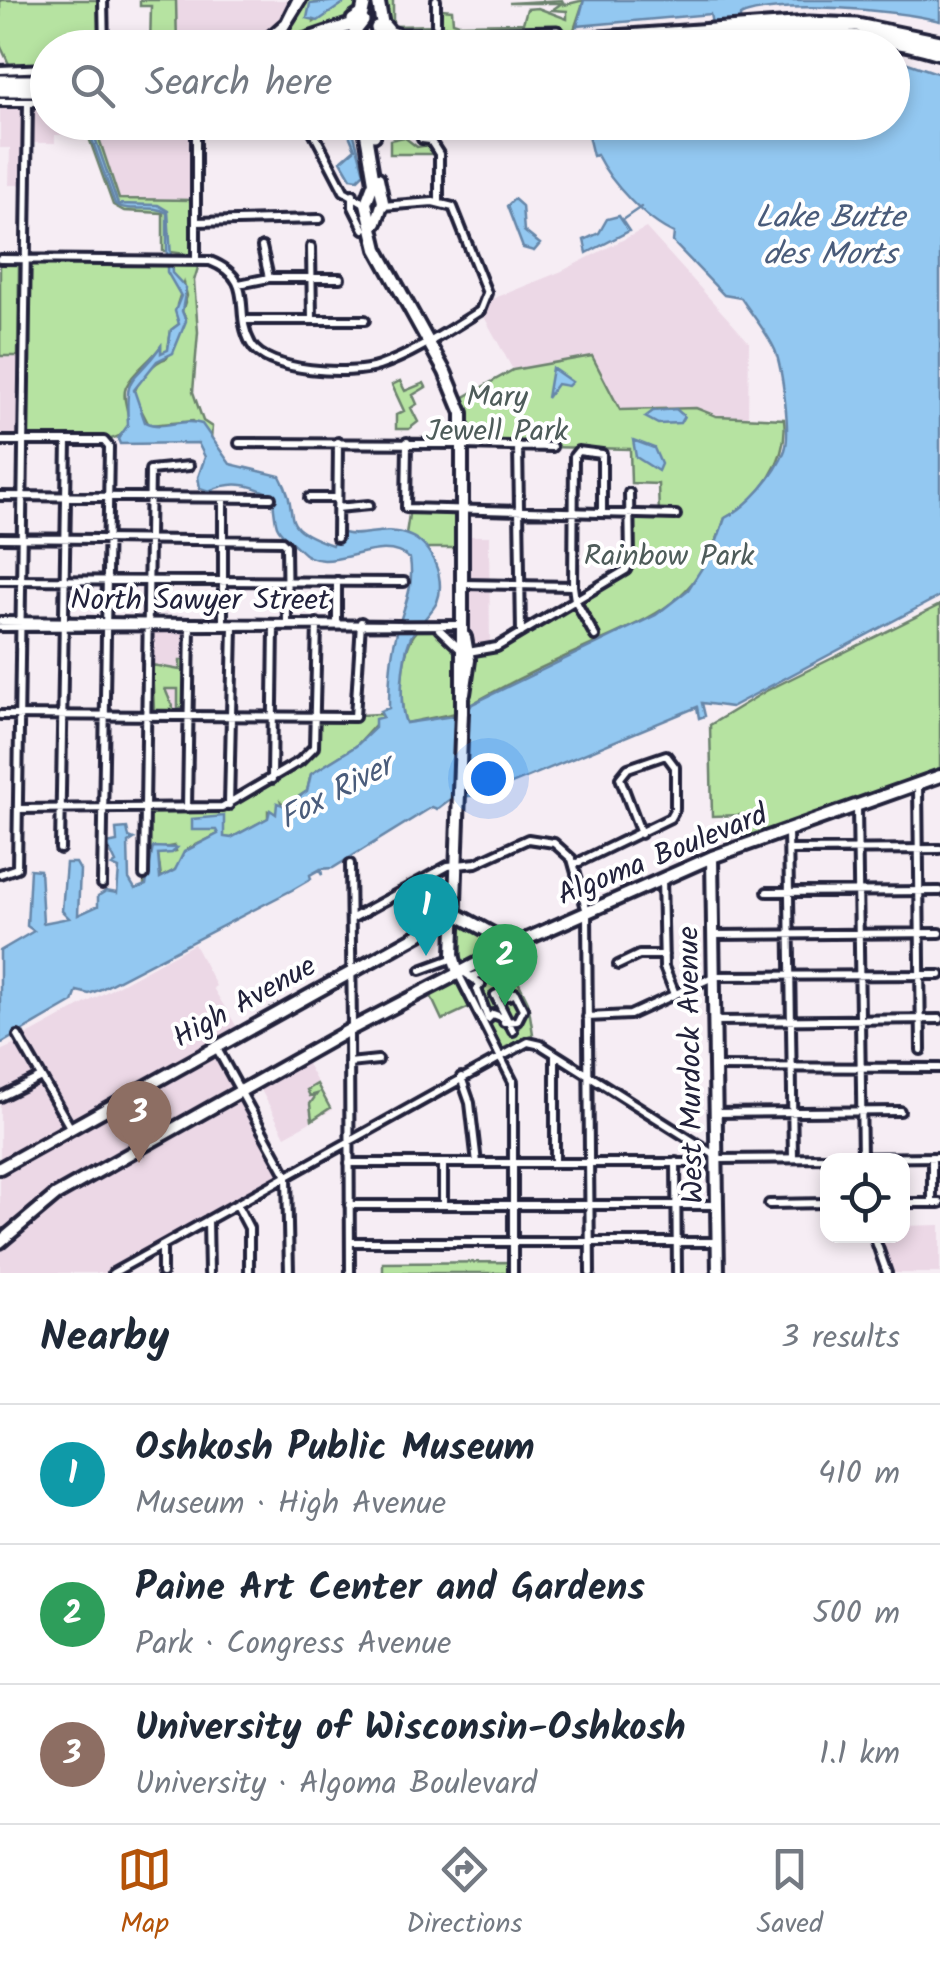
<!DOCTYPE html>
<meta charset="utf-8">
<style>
body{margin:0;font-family:Kalam,sans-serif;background:#f2f2f3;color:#1f2937}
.controls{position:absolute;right:30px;bottom:30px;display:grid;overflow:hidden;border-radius:20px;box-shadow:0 5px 15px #0003}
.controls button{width:90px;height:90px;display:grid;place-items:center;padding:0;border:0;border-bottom:2px solid #e0e1e3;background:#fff;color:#1f2937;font:50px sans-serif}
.you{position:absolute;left:488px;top:778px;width:35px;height:35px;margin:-25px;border:8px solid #fff;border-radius:50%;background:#1a73e8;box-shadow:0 0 0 15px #1a73e833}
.badge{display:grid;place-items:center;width:65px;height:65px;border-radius:50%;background:#b45309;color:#fff;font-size:32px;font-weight:700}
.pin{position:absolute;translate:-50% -82px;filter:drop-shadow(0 2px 5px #0008)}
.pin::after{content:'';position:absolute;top:52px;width:35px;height:30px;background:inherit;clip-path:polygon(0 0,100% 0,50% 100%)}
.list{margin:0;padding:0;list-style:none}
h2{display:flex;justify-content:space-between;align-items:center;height:130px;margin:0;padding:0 40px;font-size:42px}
h2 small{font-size:32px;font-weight:400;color:#747a83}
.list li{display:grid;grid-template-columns:65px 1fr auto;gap:30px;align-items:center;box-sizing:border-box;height:140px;padding:0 40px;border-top:2px solid #e0e1e3}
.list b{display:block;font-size:38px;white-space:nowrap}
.list p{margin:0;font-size:32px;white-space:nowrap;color:#747a83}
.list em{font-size:32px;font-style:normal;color:#747a83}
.icon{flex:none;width:55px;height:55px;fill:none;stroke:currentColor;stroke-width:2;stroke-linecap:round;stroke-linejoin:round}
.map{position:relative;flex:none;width:940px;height:1273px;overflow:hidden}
.search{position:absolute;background:#fff;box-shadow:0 5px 15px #0003;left:30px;right:30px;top:30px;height:110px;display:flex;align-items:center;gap:25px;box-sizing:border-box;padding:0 35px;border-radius:55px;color:#747a83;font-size:38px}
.sheet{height:550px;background:#fff}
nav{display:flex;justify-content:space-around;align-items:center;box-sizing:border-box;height:140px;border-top:2px solid #e0e1e3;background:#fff;font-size:28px;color:#747a83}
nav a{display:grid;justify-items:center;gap:5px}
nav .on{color:#b45309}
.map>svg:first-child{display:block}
.built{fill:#ecd8e6}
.green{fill:#b6e3a1;stroke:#6c826e;stroke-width:2.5}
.water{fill:#93c8f1;stroke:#6686a8;stroke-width:2.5}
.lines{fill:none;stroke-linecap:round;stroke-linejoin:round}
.stream{stroke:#6686a8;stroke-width:2.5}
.minor-casing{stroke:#22223b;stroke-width:14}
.major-casing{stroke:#22223b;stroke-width:18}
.highway-casing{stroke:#22223b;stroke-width:19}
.minor{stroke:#fff;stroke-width:6}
.major{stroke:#fff;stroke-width:10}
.highway{stroke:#fff;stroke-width:11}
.labels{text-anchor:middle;stroke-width:8;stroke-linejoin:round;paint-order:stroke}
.park-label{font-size:30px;fill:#4e5c5a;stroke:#fff}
.street-label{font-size:30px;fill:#22223b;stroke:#fff}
.water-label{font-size:32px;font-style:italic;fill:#4a5c7b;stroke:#fff}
</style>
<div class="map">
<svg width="940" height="1273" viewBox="0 0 940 1273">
<rect width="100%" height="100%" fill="#f6edf4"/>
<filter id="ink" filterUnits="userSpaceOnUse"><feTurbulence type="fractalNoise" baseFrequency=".01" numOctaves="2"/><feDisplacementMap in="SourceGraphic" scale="20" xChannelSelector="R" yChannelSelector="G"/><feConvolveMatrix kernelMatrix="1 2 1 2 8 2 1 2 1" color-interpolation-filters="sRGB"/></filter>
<g filter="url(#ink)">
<path class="built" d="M174,0H293L280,24L232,48L174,47Z
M0,102H47L48,122L196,123V199H119L97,134L55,135V143H27L23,148L22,185H9L10,148H0Z
M388,123V122L460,123L451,133L389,134Z
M646,228L749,342L748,418L716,416L696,408L620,410L592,357L513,370L482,313L490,300L562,271Z
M0,258L26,259L24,441L0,440Z
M462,536H489L490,649L468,652Z
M149,628H190L189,716H147Z
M194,944L216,986L213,988L240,1032L216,1045L282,1175L108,1273H0V1051L18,1043L70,1131L20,1039Z
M304,1058L332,1110L285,1136L258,1084Z
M940,1225V1273H890L877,1236H902L903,1226Z"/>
<path class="green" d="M0,0H102L103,47L48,48L47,65L0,67L9,64L0,45Z
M140,0H176L177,47H150L151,6H140Z
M303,0H334L315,3L314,22L348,0H364C350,30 289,47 255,48L286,30Z
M381,0H393V26L438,25L442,9L452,10L453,22L459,24L523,23L527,9L538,8L567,19V11L552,10L562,3H509L562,0L564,5L584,0L574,30L414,31L389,26Z
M83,123H94L119,199L194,200L193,255L163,251V213L124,211L113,205L88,135L83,134Z
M404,137L417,147L429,145L432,154H390V140Z
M26,259L200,261L194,281L198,332L193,392L203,421L212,427L211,439L193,421L149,425L134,396C135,382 154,361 167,358L186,319L182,311L187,296L184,283L177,305L179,324L171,330L168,350L161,354V346C150,362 134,370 126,387C121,400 131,413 128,426C123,450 44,441 24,441Z
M0,264H19L18,356H0Z
M592,356L620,410L696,408L716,416L784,419C789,459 761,499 725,518C697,601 665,611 591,645C550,663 506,684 467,707L472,655L500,649L628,572L632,517L659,515L658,484L631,483L630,449L463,445L459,400L513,370Z
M400,381L405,391L424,383L426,387L413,395L417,404L411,408L418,422L409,429H396V415L404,411L392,385Z
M410,508L462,509V548H426L406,534Z
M940,605V772L743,841L742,815L712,816L710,725L766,691Z
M417,631H440L457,650L456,713L406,723C398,703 401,647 417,631Z
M180,660H186L184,708H178V689H165L174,710H154L152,665L180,670Z
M380,714L383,716L356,746L311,774L307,791L285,806L281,802L283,809L275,814L268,811V818L231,838L224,837L223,816L218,834L188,849L175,870L161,877L158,854L176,851L174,846L152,850L144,887L145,809L225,806L313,751L315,717Z
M461,921L498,945L497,948L462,965Z
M505,955L528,1002L533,1034L502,1049L465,974Z
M457,976L472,1006L442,1020L428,990Z
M317,1084L330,1108L312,1120L310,1104L317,1094L310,1096L307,1090Z
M514,1262L510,1273H383V1263Z"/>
<path class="water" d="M348,0L318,21L307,18L310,4Z
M584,0H940V21C894,9 776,0 740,16L742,47H717L710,14L577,26Z
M893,58L940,74V596L731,707L702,703L705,716L699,718L697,707L485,795L453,797L437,809L432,807L333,868L321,869L322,875L319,870L310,875L311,879L292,890L101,989L89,994L77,991L73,1002L0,1044V951L34,931L27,926L30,869L40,870L43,923L69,918L62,911L66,863H76L80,870L78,915L98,906V896L106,891L117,893L119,869L112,866L116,863L107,844L117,842L116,829L127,828L129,837L134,839L128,843L129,879L135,889L146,885L153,847L177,848L172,853L158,854L160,878L175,870L184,852L218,834L216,830H192V819L224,816V837L231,838L268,818L270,810L276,814L277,803L286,806L307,791L311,774L356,746L375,728V719L383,717L380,711L389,708C389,686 390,658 396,636C402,609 415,589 410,559C377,530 328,581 299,549C292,541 281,536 277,526C274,517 275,506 271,495C249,483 231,481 209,491L200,488L198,477L205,457L198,443L120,444L118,439L128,425C125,368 132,387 161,346V353L168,350L171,330L179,324L175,311L181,296L167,272V213C151,203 130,214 115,204L86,123H90L118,204L158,205L168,211L172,273L186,288L182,311L186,321L173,353L157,361L134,390L145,422C164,431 181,417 202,424L230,464L280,476C304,520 272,523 332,545L343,533C367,539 382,524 410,536C432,545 446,579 437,602C431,615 416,625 410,639C402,659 398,704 406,723L466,714L472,704L656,615L688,590L714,549L725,518C749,506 776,475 785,450C791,433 782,367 775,350C767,332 752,315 741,298L724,295L673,242L674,233C646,221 611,183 597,155L593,156L585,123L892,122Z
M344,123H351L364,173L358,179L351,178L341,161L355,149Z
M514,199L522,206L524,231L540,244L534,251L523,248L507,206Z
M619,216L629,231L587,253L584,240L599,233L607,219Z
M552,368L572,382L568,386L557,384L547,398Z
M676,409L684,416L680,423L658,424L645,417L653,411Z
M633,440L654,448L661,464L658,471L636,457Z"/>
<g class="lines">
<path class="stream" d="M622,220L641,207"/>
<g class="minor-casing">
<path id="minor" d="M103,0L104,48
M436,24V0
M268,37L285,22L296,0
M245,48L282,32L302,0
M0,70L48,68
M0,102H48
M308,122L344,191L366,204
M422,139L430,140L439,154V202
M353,194V207L364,229
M196,222L320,219
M262,247L269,278
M311,247L312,320
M196,258V122
M0,259L210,261C258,280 232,311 251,344C266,372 352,376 379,366C414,354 449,330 480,311L487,293L453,207L433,202L382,206
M239,284L269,278H340
M244,320H365
M0,441H104L109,447L102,884
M407,442L406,508L676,515
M239,443L463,444
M463,445L552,447
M518,446L521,633
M0,496L271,498
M309,498H337
M337,508L369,505
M0,538L282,541L286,545L287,622
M337,538L338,442
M0,580L404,582
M462,584L573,586
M0,621L399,625
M223,622V498
M337,622V581
M0,627L463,625
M439,629L460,649
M595,636L575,600L573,586L574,456L578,451L602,454V512
M468,652L497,647L626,570L630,561L629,493
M0,715L355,717L361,622
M272,779L274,625
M918,784L921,1050
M229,805L233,626
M857,807L862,1159
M187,808L190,625
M18,809L222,807L300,761L314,747L317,623
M788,830L793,1158
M60,849L67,441
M789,850L940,849
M350,864L352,1027
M575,864L670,818L675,809V767L666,755L628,768L620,778L641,834
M0,874L17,868L28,102
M144,875L150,470L189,466
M662,878L664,967L675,994
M767,892L940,891
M351,919L448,866L476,863L528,839L554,843L572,859L587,912L590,1273
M714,935L940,933
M618,965L639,955H664
M421,970L451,959
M458,973L513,1082V1273
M465,973L481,984L477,989L488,1019L493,1014L501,1017
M470,977L493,970
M506,990L495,995L513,1031
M587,1017L630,1015L715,976L940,975
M715,1021L940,1019
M504,1022L517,1021L523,1009L515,993L509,996
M349,1030L350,1273
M18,1036L70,1127
M216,1047L287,1176L289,1273
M555,1054V1163
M349,1063L378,1060
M715,1067L940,1068
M461,1077L470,1103L477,1163
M135,1091L159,1135
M0,1097L41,1077
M716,1113L900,1111
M932,1157V1203
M676,1162L677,1273
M349,1163H706
M443,1163V1205
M902,1203H940
M769,1204L828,1203
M237,1205L249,1228V1273
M349,1205H717
M208,1220L209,1273
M874,1236L887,1273
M350,1242H718
M162,1246V1273
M113,1273L528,1042L541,1045L721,1159L940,1157"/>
</g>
<g class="major-casing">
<path id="major" d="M364,122L374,182L366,203L377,249L445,372L462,413V714
M376,223L383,202L378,178
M464,694L469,660L465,637
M712,857L718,1273
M456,914L513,945
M458,973L453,955L462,711
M0,1168L456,914
M0,1242L56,1195L349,1030L513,945L712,857L940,776"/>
</g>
<g class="highway-casing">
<path id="highway" d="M378,0L382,23L388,30
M353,20L362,14L365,0
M377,28L400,36L557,33
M283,48L362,21
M362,48L355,31L363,21
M457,48L809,23L857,25L940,42
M573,48C694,39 822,17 940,53
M0,81H48
M0,90H48
M374,122V135"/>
</g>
<use href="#minor" class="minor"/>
<use href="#major" class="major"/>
<use href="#highway" class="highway"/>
</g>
</g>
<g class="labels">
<g class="park-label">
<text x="497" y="406">Mary<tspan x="497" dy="34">Jewell Park</tspan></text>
<text x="669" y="565">Rainbow Park</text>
</g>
<g class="street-label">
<text x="200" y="609">North Sawyer Street</text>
<text transform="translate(662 854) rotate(-22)" y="10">Algoma Boulevard</text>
<text transform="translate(244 1001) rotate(-29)" y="10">High Avenue</text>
<text transform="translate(690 1065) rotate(-91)" y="10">West Murdock Avenue</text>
</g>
<g class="water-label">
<text x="830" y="227">Lake Butte<tspan x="830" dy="37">des Morts</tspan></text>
<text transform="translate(335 791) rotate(-28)" y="11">Fox River</text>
</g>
</g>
</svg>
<div class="controls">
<button><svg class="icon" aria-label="locate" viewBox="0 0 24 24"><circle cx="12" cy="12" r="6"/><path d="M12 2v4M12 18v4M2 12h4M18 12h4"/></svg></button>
</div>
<div class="you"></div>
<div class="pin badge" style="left:426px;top:956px;background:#0f9aa8">1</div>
<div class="pin badge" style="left:505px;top:1006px;background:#2e9e5b">2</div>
<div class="pin badge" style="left:139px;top:1163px;background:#8d6e63">3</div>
<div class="search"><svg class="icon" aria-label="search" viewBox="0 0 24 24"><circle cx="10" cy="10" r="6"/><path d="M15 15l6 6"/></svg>Search here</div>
</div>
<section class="sheet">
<h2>Nearby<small>3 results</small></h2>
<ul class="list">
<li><span class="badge" style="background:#0f9aa8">1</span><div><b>Oshkosh Public Museum</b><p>Museum · High Avenue</p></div><em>410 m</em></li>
<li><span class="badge" style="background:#2e9e5b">2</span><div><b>Paine Art Center and Gardens</b><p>Park · Congress Avenue</p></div><em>500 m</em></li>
<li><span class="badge" style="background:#8d6e63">3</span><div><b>University of Wisconsin-Oshkosh</b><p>University · Algoma Boulevard</p></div><em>1.1 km</em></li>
</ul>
</section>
<nav>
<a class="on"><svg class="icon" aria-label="map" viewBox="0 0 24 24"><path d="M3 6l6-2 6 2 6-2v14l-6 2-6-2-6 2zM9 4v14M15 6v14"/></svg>Map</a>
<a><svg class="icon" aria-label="directions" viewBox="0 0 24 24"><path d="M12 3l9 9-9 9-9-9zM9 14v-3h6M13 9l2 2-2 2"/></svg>Directions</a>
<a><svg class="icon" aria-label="saved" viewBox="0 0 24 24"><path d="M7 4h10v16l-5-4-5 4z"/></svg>Saved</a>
</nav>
